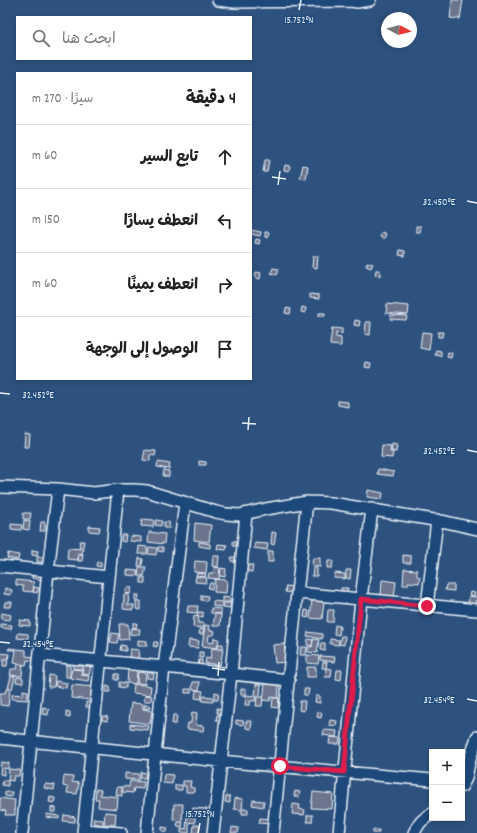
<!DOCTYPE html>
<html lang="ar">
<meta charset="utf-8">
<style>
body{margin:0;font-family:Dekko,"Playpen Sans Arabic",sans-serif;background:#f2f2f2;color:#222;direction:rtl}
.controls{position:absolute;right:12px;bottom:12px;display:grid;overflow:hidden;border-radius:0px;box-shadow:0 2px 6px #0003}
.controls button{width:36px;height:36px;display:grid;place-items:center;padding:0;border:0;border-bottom:1px solid #e0e0e0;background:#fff;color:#222;font:20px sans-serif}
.compass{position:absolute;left:381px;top:12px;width:36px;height:36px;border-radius:50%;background:#fff;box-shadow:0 2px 6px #0003;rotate:97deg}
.stop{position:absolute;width:12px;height:12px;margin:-9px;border:3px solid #e11d48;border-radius:50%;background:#fff}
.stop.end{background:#e11d48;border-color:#fff;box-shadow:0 1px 4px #0008}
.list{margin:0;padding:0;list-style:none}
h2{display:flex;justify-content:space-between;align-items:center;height:52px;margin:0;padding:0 16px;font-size:17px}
h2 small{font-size:13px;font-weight:400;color:#767676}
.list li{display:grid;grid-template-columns:26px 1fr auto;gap:12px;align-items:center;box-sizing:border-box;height:64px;padding:0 16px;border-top:1px solid #e0e0e0}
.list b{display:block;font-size:15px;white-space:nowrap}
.list em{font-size:13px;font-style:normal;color:#767676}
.icon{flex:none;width:22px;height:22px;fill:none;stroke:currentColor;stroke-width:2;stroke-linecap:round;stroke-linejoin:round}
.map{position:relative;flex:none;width:477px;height:833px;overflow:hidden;direction:ltr}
.search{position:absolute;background:#fff;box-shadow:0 2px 6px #0003;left:16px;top:16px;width:236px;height:44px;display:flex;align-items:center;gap:10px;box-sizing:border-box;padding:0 14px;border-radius:0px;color:#767676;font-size:15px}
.panel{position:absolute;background:#fff;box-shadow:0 2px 6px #0003;left:16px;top:72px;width:236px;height:308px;border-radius:0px;direction:rtl}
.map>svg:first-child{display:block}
.building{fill:#6c748d;stroke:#e8f1f8}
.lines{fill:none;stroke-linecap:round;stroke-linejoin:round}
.minor-casing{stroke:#e8f1f8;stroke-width:14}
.minor{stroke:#1f4a7a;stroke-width:11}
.route{stroke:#e11d48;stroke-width:5}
.ticks{fill:none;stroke:#e8f1f8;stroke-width:1.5}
.ticks-label{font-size:10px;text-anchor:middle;fill:#e8f1f8;stroke:#1f4a7a;stroke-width:3;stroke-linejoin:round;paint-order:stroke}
</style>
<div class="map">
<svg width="477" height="833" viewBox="0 0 477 833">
<rect width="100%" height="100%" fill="#2e527e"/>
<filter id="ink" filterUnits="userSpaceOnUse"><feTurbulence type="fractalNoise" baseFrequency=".025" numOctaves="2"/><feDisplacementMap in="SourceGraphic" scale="8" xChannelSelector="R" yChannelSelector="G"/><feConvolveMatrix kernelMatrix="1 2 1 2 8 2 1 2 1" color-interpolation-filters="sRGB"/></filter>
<g filter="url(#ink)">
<path class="building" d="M452,0H463L460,19L450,18Z
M265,160H269L267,172H263Z
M285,165L290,166L289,171L284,170Z
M303,165L308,166L306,179L300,178Z
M416,226H421L420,232H416Z
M251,230L261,232L260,236L251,234Z
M265,232H269L268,238L265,237Z
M382,232L386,234L384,239L380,237Z
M256,239L260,240L259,244L255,243Z
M400,250L405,251V256L399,255Z
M313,256H318L317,268L312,267Z
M367,262L373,264L371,268L366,266Z
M273,268L279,269L277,275L271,273Z
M376,270H380V276L375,275Z
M256,272L261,273L260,279L255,278Z
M310,294L319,295V299L310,298Z
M387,304L409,306L408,315L386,313Z
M302,307L306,308L305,313L301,312Z
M286,308L291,309L290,314L285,313Z
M319,313H325V316H319Z
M391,315L407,316L406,320L390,319Z
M355,320L360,321L359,326L354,325Z
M366,322H371L370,335L365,334Z
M332,328L342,329V334L336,333V337L341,338V346L330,345Z
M422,332L431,333L429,350L420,348Z
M438,332H443L442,337H438Z
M436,350L441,351V356L435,355Z
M448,352L452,353L451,358L447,357Z
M366,362L371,363L370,368L365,367Z
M338,401L348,402V407L338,405Z
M25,434L30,435L29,447H24Z
M392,444L397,445L396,452L391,451Z
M382,445L391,446L390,452H393L392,458L381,457Z
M145,450L156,451L155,456L150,455V461L143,460Z
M199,461L206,462V465H199Z
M158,462L170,464L169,469L157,467Z
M378,469L394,472L393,476L377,474Z
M164,470L169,471V477L163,476Z
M368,490L383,493L382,499L367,497Z
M23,513H31L30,519H23Z
M142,519L154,520L153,527L141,526Z
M24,520L30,521L29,530L23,529Z
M156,520L162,521L161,526L155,525Z
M41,522H45V531H40Z
M164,522H169L170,528H164Z
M195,523L211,525L209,542L194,540Z
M11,524L22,525L21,530L11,529Z
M89,526L100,527L99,532L89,531Z
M149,532L165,534L164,544L148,542Z
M272,532L276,533L274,545L271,544Z
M122,535H126L125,542L121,541Z
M130,536L141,537V542L130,541Z
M80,541H84L83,547H79Z
M233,541H238L237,546H233Z
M199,542L210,544V548L199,546Z
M255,543L268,544L267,550L254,548Z
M218,544L227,545L226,550L217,549Z
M139,546L147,547V554H138Z
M149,547L157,548L156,555L148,554Z
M158,547H163V552L158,551Z
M68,548L83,549L82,554L78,553V560L67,559Z
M32,550L38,551L37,556L32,555Z
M268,551H273V562H268Z
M8,553L19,555L18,560L7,558Z
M79,554H83L82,561H78Z
M403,555L411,556V563H403Z
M213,556H219L218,567L212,566Z
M37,557H45V562H37Z
M231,557H235V562L231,561Z
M139,558L143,559L142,566H138Z
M313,558H320V567L312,566Z
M195,561L207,562L206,573L194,572Z
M328,561H333L332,568H327Z
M97,562H101V567L96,566Z
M248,565H253L252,572L247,571Z
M139,567H146L144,576H138Z
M214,567L220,568L219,579L208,578L209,573H213Z
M221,568L226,569L225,577L220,576Z
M313,568H317V576H312Z
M404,569L417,570V576L420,577L419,583L408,582V585H403Z
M127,570L138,571L137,576L127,575Z
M346,570H351L350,579L346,578Z
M197,573L206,574L205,577L196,576Z
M335,573L345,574V579L334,578Z
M32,574L44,575L43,580L32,578Z
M196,576L207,578L206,583L195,582Z
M141,577H145V583H141Z
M215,579L227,580L226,593L214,592Z
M16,580L34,582L33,592L23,591V586L16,585Z
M382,580L396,582L394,597L381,595Z
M210,583H213L212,589L208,588Z
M446,585H454V591L445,590Z
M286,586L294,587L293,593L285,592Z
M34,587L39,588L37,593L33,592Z
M127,587L132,588L130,594L125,593Z
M5,588L12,590L11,595L4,594Z
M341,588H348L347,592L341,591Z
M470,592L475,593L474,596L469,595Z
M124,594H129L128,605H134L133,610L123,609Z
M135,595H139L138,601L135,600Z
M201,595L208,596L207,601L201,600Z
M469,596L477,597L476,605L468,604Z
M222,597L230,598V602H222Z
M312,600L324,602L322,619L310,618Z
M136,601H141V610L136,609Z
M213,601L222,602V607L213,606Z
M5,602H12L11,607H4Z
M224,603H231L230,608L223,607Z
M188,606H198L197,613L187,612Z
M211,608L221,609V614L211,613Z
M305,610L309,611L308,618L304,617Z
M328,610H334L333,622H327Z
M198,612H203V617L197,616Z
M2,613L11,615L10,620L1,619Z
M215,614H221L220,626H213Z
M194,616L199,617L198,623H204V628L193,627Z
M20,620L30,621V626L19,625Z
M133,623H137L136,628H133Z
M1,624L12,625L11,629L1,628Z
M119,624H128L129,639L120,640Z
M205,625L210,626L209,630L215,631L214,635H209L208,642L213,643L214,638L219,639L217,648L202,646Z
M335,625L340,626L339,635L334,634Z
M131,628L140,629L139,635L130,634Z
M200,629L204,630L203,634H199Z
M308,632L322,634V639L307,636Z
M18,633L28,634V639L17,638Z
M112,633L119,634L117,643L110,642Z
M341,636H345L344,645L339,644Z
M308,639L313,640L312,646L307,645Z
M313,639L319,640L317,653L308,652V647H312Z
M330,639L339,640V645L330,644Z
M138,640L147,641V646H138Z
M189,640L199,641L198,648L188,647Z
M154,642H158L157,647L153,646Z
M321,643H325V651L320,650Z
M218,644H223V648H218Z
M284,644L286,662L275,663L273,645Z
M121,645L126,646V651L120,650Z
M301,647H307L306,655H300Z
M9,648L26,650V656L34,657L33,661L27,660L26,665L14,663L16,650H8Z
M212,648L223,650L220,665L205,663L206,658L210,659Z
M130,649L139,650L138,659L129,657Z
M199,652H203V658H199Z
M0,653L9,654L8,659L0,658Z
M307,655L319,656L318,664L307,663Z
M320,656L335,657L334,662L320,660Z
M3,660H8L7,666H3Z
M199,660H202V665H198Z
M323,662H327L326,668H322Z
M18,664L23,665L22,676L10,675L11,669H17Z
M73,664L82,665L81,669L73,668Z
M66,665H70V677H66Z
M83,665L91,666L89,675L82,674Z
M307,667H316V677H307Z
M326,668L332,669L331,677H325Z
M72,669L82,670L81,675L89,676L88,681L70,678Z
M128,670H137L136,684L127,683Z
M337,670H342L341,680L336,679Z
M138,672L146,673L145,684L137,683Z
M148,672L154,674L153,679L147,678Z
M115,674H119L118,680H115Z
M49,675L55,676L54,687H48Z
M11,676L15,677L12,689L8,688Z
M17,677L23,678V683L16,682Z
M56,681L67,683L66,688L55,686Z
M119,682L126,683V688L119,687Z
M193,682H200L199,690L192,689Z
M134,684L151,686L150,695L133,693Z
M256,684H261L260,696H255Z
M265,684L279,685L278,698L271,697L270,701L263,700Z
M72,685L94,687L92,700L71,698Z
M106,686L110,687V692H106Z
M6,689H10L8,706L0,705V693H5Z
M185,689H191V693H185Z
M241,689H246V695H241Z
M304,689H309L308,695H304Z
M23,690L28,691L27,700L12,699V694L23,695Z
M196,690L203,691L201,699L195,698Z
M215,692L219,693L218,700H214Z
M145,695L152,696L151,701H144Z
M246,695L256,696L255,701H250V705H245Z
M203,696L213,697V702L202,701Z
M316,696H320V703L315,702Z
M257,697H263L262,706H256Z
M273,698H279L278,708L272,707Z
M300,701H305L304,711L299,710Z
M86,702H91V707H86Z
M131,703L143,704V709L152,711L150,724L129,721Z
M145,704L151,706L150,709L144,708Z
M43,707L49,709L48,715L42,714Z
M217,708L222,709V714L217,713Z
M66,711L70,712V718L66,717Z
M192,712L197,713L196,725L204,726L203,731L187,729L188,723H191Z
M318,712L322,713L321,718L317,717Z
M173,715H177L176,724H172Z
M217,715H221V720H216Z
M102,716L108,717L107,721L102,720Z
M236,720L244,721L243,725L236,724Z
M330,720L337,721L336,726L329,725Z
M246,721H252L251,729L246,728Z
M130,724L149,726L148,730L130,728Z
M324,730L337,731L336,737L323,735Z
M330,737L340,738L339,744H329Z
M1,762L9,763L8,769L4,768V775L0,774Z
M9,769L20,770L19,776H14L13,781L8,780Z
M141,772L146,773L145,778H140Z
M125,773L139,774V780L125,779Z
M164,774L173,775L172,784L163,783Z
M64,776L73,777L72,782L79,783L77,794L67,793L68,787L63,786Z
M3,780H8V786L2,785Z
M130,781L144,782L143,789L134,788L133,793L122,792L123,786L129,787Z
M183,781H191L190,787L194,788V792H186V786H183Z
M45,784L55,785L54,790L44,788Z
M175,785H182V790H175Z
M117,787H122V796L116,795Z
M96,789L101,790L100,795L118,797L117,809L98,807L99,799H95Z
M295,791L300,792L299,797L294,796Z
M5,792H12L11,797L5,796Z
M313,792L333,794L332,809L311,808Z
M226,796H230V803L225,802Z
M50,797L55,798L54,803L49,802Z
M0,798L15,800L14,810H15V815H5L6,811L0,810Z
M235,798L243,799L242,809H248V814H242V810L234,809Z
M253,800L264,801L263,807L252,805Z
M174,804H183L182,821L173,820Z
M293,804L300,805L299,809L305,810L304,815L292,814Z
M51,807L56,808V812H51Z
M193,808L207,809V814L192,813Z
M105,812L116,813L115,825L104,824Z
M47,814L59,816V819L46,817Z
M64,815L75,817V822L63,821Z
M307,815H313L312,822H307Z
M187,817H195V823L189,822V833H181V828L186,829Z
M94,818L103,820V825L93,823Z
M260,818L270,819V824L259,823Z
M178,822H183L182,827L177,826Z
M194,825H200L199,833H193Z
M162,827L168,828L167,832L162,831Z
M232,827L239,828L238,833H231Z
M373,830H379V833H373Z"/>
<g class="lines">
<g class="minor-casing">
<path id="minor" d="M218,0L234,2L353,1
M346,0L357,2L370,0
M0,487L58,489L94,493L118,490H135L147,491L216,512L226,514L239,515L266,509L307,502L331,503L446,522L477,529
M0,566L109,577
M297,593L477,610
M427,606L437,520
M40,655L164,667L289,680
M0,738L220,761L432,780
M462,786L466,778L469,763L477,737
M83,830L121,833
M22,833L48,571L58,489
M83,833L118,490
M147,833L164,667L185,503
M213,833L231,674L246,514
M273,833L297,593L307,502
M339,833L361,599L372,509
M414,833C419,823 422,819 432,814"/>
</g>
<use href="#minor" class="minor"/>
</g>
</g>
<g class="lines" filter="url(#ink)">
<path class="route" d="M280,766L344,772L361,599L427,606"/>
</g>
<path class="ticks" d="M299,10L301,0M272,177L286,179M278,185L280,171M467,201L477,203M0,393L10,394M242,423L256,424M248,430L249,417M467,450L477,452M0,642L10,643M212,668L225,670M218,676L219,662M467,699L477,701M198,833L200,823"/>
<g class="ticks-label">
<text x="299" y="23">15.752°N</text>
<text x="439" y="205">32.450°E</text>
<text x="38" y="398">32.452°E</text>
<text x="439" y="454">32.452°E</text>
<text x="38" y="647">32.454°E</text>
<text x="439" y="703">32.454°E</text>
<text x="200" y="817">15.752°N</text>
</g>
</svg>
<div class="controls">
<button>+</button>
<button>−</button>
</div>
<svg class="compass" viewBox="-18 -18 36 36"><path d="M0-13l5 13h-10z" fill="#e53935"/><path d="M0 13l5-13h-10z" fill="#767676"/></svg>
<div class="stop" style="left:280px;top:766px"></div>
<div class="stop end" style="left:427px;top:606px"></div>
<div class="search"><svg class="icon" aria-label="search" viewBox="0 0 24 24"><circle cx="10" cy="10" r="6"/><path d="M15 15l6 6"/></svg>ابحث هنا</div>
<section class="panel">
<h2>4 دقيقة<small>سيرًا · 270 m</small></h2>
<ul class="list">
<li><svg class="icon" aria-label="ahead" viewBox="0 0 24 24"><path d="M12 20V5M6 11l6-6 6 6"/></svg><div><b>تابع السير</b></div><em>60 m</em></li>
<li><svg class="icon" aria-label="left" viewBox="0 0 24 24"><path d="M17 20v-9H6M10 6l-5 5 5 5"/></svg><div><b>انعطف يسارًا</b></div><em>150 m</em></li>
<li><svg class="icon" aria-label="right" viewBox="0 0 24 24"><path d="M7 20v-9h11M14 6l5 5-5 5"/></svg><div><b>انعطف يمينًا</b></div><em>60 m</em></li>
<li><svg class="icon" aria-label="arrive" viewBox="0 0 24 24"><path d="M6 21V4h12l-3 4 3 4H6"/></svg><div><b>الوصول إلى الوجهة</b></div></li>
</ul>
</section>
</div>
